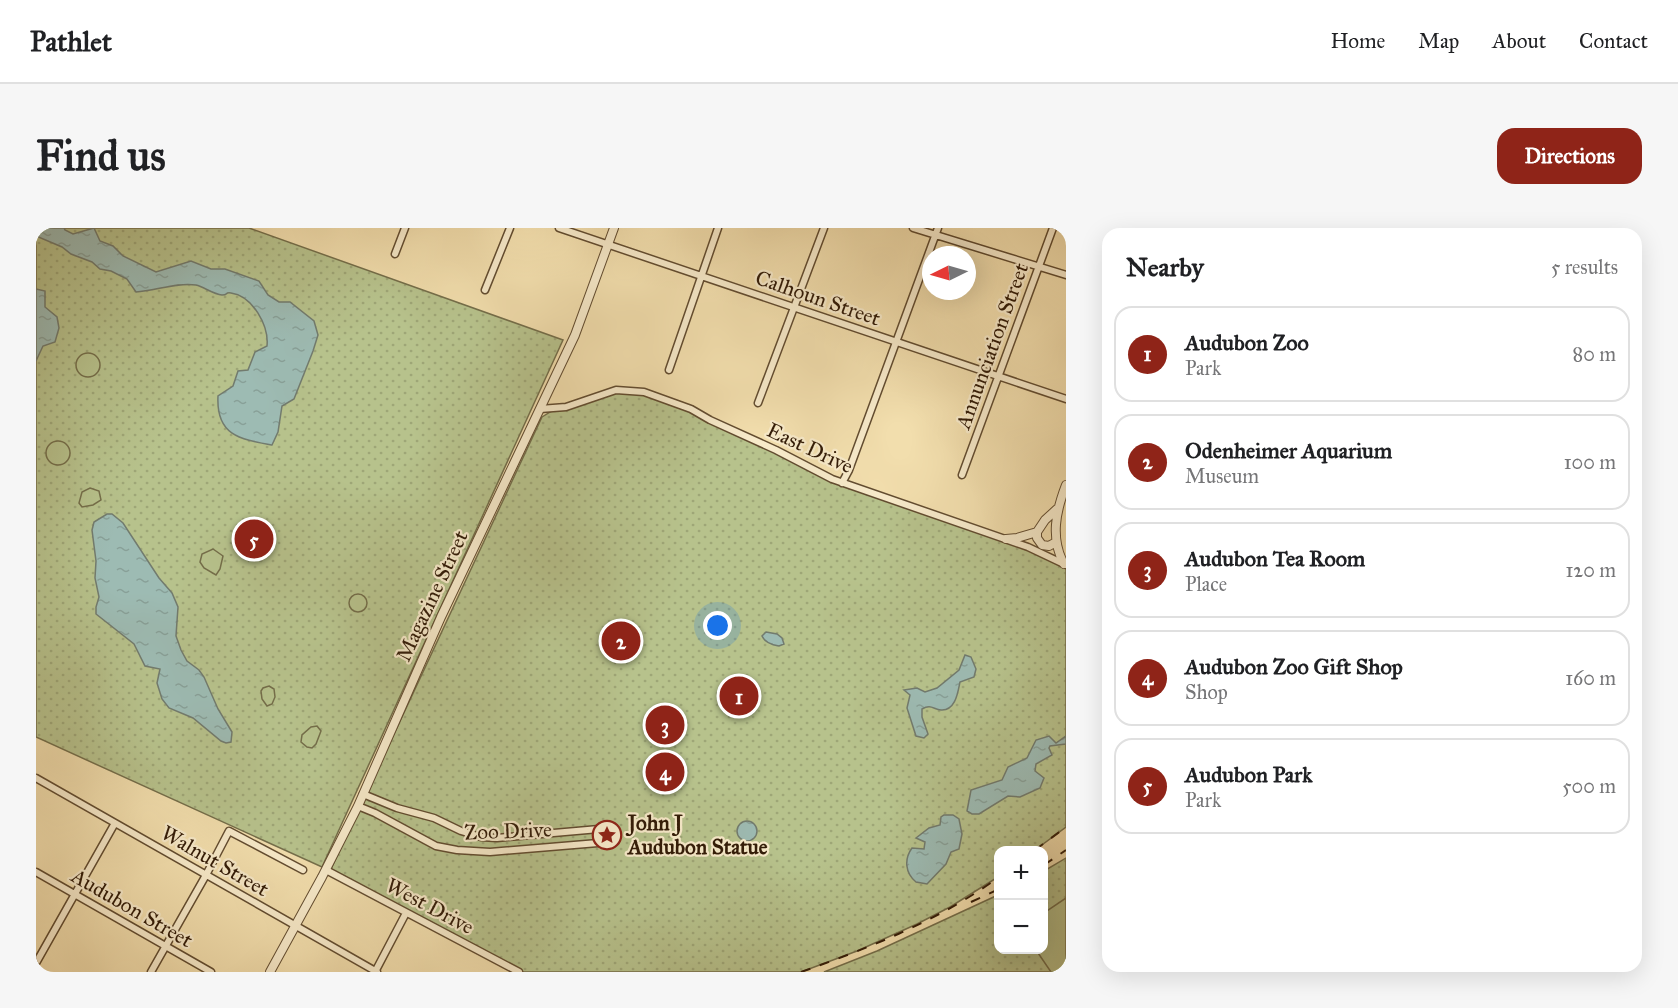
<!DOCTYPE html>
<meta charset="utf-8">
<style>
body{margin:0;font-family:"IM FELL Great Primer",serif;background:#f6f6f6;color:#202124}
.controls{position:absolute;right:18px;bottom:18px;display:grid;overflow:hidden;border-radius:12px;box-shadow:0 6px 24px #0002}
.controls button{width:54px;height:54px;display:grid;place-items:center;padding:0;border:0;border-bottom:2px solid #e0e0e0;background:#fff;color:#202124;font:30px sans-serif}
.compass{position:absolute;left:886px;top:18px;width:54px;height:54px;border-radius:50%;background:#fff;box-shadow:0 6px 24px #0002;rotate:265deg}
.you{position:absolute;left:682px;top:398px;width:21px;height:21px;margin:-15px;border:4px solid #fff;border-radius:50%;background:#1a73e8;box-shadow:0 0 0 9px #1a73e833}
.badge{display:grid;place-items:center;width:39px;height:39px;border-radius:50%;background:#8f2418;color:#fff;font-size:20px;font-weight:700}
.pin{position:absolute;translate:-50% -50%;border:3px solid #fff;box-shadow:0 2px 6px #0006}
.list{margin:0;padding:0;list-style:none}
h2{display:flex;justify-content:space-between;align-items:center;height:78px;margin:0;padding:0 24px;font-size:26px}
h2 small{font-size:20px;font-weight:400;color:#757577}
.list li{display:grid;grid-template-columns:39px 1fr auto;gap:18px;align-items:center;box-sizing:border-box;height:96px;margin:0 12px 12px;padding:0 12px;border:2px solid #e0e0e0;border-radius:18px}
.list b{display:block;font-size:22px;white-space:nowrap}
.list p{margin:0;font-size:20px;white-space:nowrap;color:#757577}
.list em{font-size:20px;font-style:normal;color:#757577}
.map{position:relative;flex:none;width:1030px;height:744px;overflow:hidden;border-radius:18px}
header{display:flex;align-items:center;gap:36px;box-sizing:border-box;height:84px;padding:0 30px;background:#fff;border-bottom:2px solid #e0e0e0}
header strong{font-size:28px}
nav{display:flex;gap:33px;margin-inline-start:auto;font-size:21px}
.intro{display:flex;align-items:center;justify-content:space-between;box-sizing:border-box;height:144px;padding:0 36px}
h1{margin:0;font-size:42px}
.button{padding:15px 27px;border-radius:18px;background:#8f2418;color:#fff;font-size:21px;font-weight:700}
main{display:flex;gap:36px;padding:0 36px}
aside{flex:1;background:#fff;border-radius:18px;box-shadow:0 6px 24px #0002}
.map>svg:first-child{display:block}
.green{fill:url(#green-dots);stroke:#746e4a;stroke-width:1.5}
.pitch{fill:#b7c28c;stroke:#746e4a;stroke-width:1.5}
.water{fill:url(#water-ripples);stroke:#727b6e;stroke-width:1.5}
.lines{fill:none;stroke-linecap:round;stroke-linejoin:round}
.minor-casing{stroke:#624c30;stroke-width:9}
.tertiary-casing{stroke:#624c30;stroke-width:10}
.minor{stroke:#f7eaca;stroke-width:6}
.tertiary{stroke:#f7eaca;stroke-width:8}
.rail{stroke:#321b07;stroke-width:2;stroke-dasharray:10 10;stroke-linecap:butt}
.labels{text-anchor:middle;stroke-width:4.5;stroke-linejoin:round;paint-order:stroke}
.street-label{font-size:21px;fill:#321b07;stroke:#f7eaca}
.poi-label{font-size:21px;font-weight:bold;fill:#321b07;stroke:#f7eaca;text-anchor:start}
</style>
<header>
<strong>Pathlet</strong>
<nav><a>Home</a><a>Map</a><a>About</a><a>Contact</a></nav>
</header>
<div class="intro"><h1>Find us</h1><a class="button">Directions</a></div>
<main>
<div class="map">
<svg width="1030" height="744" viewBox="0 0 1030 744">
<defs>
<pattern id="green-dots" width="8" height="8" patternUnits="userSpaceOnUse" patternTransform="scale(1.5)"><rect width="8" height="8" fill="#b7c28c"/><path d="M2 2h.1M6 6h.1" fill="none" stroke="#9ea677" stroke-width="1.8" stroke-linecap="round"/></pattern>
<pattern id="water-ripples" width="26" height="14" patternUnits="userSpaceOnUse" patternTransform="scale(1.5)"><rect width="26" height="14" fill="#9dbbb3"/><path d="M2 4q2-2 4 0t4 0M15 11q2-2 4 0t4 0" fill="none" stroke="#88a098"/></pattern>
</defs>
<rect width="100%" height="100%" fill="#f2dead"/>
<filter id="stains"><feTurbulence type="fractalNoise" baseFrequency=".00333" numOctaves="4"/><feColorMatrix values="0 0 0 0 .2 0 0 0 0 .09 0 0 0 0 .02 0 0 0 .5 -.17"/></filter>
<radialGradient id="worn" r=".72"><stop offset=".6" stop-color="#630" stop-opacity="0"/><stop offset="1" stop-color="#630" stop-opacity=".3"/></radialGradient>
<path class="green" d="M0,0H213L527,112L286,639L0,509Z
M595,162L629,171L806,255L918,293L1030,337V599L999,622H963L962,649L914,679L881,696L821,723L765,744H483L422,713L295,641L506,189C532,171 565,167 595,162Z
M1030,630V744H788L841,723L962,667L963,722H1008V643Z"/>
<path class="pitch" d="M40 137a12 12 0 1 1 24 0a12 12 0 1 1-24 0Z
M10 225a12 12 0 1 1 24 0a12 12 0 1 1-24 0Z
M54,260L63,263L65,272L57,277L46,279L43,275L46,264Z
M177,321L187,328L184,341L180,347L168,340L164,334L166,326Z
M313 375a9 9 0 1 1 18 0a9 9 0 1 1-18 0Z
M233,458L238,461L239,469L236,476L231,478L226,471L225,463L227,460Z
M281,498L285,503L280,516L276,520L271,519L265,514L266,507L275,499Z
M1030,670V744H1015L1000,722H1008V685Z"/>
<path class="water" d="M0,0H28L29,2L37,6L58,0L64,13L77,18L87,28L120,44L155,33L175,41H189L223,53L232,67L243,74H254L278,93L282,107L277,123L258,171L246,178L242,204L236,217C203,211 180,207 182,168L197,158L202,143L212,142L219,124L231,118C233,98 217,68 195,65C188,64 193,67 186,67C177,66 168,59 160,57C141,54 119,63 100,64L91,51L75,43L64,41L56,34L35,26L26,19L0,8Z
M0,61L9,63V79L21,89L23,100L19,114L7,118L0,133Z
M71,286H76L87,295L123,350L136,365L142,379L140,408L145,422L151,433L163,442L168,449L182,481L196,504L195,514L190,515L185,513L157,490L133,480L126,471L121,455L124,441L109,438L98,416L60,386V379L63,369L59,350L60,333L56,302L58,294Z
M730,404L741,406L746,410L748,416L743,418C737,417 729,415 726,408Z
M929,427L935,429L940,441L938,449L924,454C922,463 920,483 905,482C897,481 895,476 886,481V489L892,506L888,510L880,508L871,480L874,467L868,462L881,460L889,464L901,460L923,442Z
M1013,508L1020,515L1030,508V516L1014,518L1013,520L1016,527L1000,536L999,543L1008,550L1004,560L984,569L972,568L943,586H936L931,583L935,562L966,552L972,539L991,530L1000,512Z
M908,587H917L923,591L926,606L923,621L915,624L910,636L891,656L880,654C869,645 868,631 876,620L888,621L889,614L880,610L893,600L904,597L905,589Z
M701 603a10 10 0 1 1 20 0a10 10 0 1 1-20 0Z"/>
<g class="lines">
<g class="minor-casing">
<path id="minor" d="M523,0L1030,171
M877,0L1030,47
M359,26L369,0
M449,62L474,0
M633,142L682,0
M722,175L788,0
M504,181L530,179L580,162L608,164L655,181L674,192L740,222L796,251L992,319L1030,337
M926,247L1017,0
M806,255L813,242L902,0
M0,550L341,744
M327,566L361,580L398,590L425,603L445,609L461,610L563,601
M322,578L339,585L400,618L421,622L454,624L562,615
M290,642L483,744
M0,644L175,744
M0,735L79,595
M115,744L170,647L193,603L267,642
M339,744L370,685"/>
</g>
<g class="tertiary-casing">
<path id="tertiary" d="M1001,304V310L1006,317L1013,318L1020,314
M970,311L981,310L1001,304L1009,292L1021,281
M1028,336C1014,310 1020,283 1030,257
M234,744L286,649L322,578L405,389L539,107L578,0"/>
</g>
<use href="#minor" class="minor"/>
<use href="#tertiary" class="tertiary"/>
<path class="rail" d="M999,622L1030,599
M1008,637L1030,622
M935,674L963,661
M765,744C833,720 904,692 963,649"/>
</g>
<defs>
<g id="sight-ring" transform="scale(1.5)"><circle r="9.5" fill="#f7eaca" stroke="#8f2418" stroke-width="1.5"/><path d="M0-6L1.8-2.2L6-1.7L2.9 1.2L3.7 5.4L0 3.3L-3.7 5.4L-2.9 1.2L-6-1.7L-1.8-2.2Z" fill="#8f2418"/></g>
</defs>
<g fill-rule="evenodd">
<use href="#sight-ring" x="571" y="607"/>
</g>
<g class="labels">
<g class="street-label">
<text transform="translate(782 70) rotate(19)" y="7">Calhoun Street</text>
<text transform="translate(956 118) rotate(-70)" y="7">Annunciation Street</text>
<text transform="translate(774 220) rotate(25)" y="7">East Drive</text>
<text transform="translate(396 368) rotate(-65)" y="7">Magazine Street</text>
<text transform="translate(472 603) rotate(-2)" y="7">Zoo Drive</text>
<text transform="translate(179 633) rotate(30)" y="7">Walnut Street</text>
<text transform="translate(394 678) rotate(28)" y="7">West Drive</text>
<text transform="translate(96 680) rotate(30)" y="7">Audubon Street</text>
</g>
<g class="poi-label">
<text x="592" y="602">John J<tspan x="592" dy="24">Audubon Statue</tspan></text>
</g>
</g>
<rect width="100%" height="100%" filter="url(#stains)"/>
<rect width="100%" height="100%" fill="url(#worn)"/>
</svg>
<div class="controls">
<button>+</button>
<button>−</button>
</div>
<svg class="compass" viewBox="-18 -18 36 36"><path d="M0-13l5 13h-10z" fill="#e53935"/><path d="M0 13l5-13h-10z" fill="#757577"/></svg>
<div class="you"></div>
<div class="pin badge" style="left:703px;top:468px">1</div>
<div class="pin badge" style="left:585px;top:413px">2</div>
<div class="pin badge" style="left:629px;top:497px">3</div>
<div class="pin badge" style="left:629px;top:544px">4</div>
<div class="pin badge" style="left:218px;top:311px">5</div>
</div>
<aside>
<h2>Nearby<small>5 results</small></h2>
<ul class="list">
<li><span class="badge">1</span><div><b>Audubon Zoo</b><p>Park</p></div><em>80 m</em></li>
<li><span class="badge">2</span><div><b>Odenheimer Aquarium</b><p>Museum</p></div><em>100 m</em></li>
<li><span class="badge">3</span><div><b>Audubon Tea Room</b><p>Place</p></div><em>120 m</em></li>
<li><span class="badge">4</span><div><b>Audubon Zoo Gift Shop</b><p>Shop</p></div><em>160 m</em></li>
<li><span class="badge">5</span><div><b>Audubon Park</b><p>Park</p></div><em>500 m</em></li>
</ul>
</aside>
</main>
